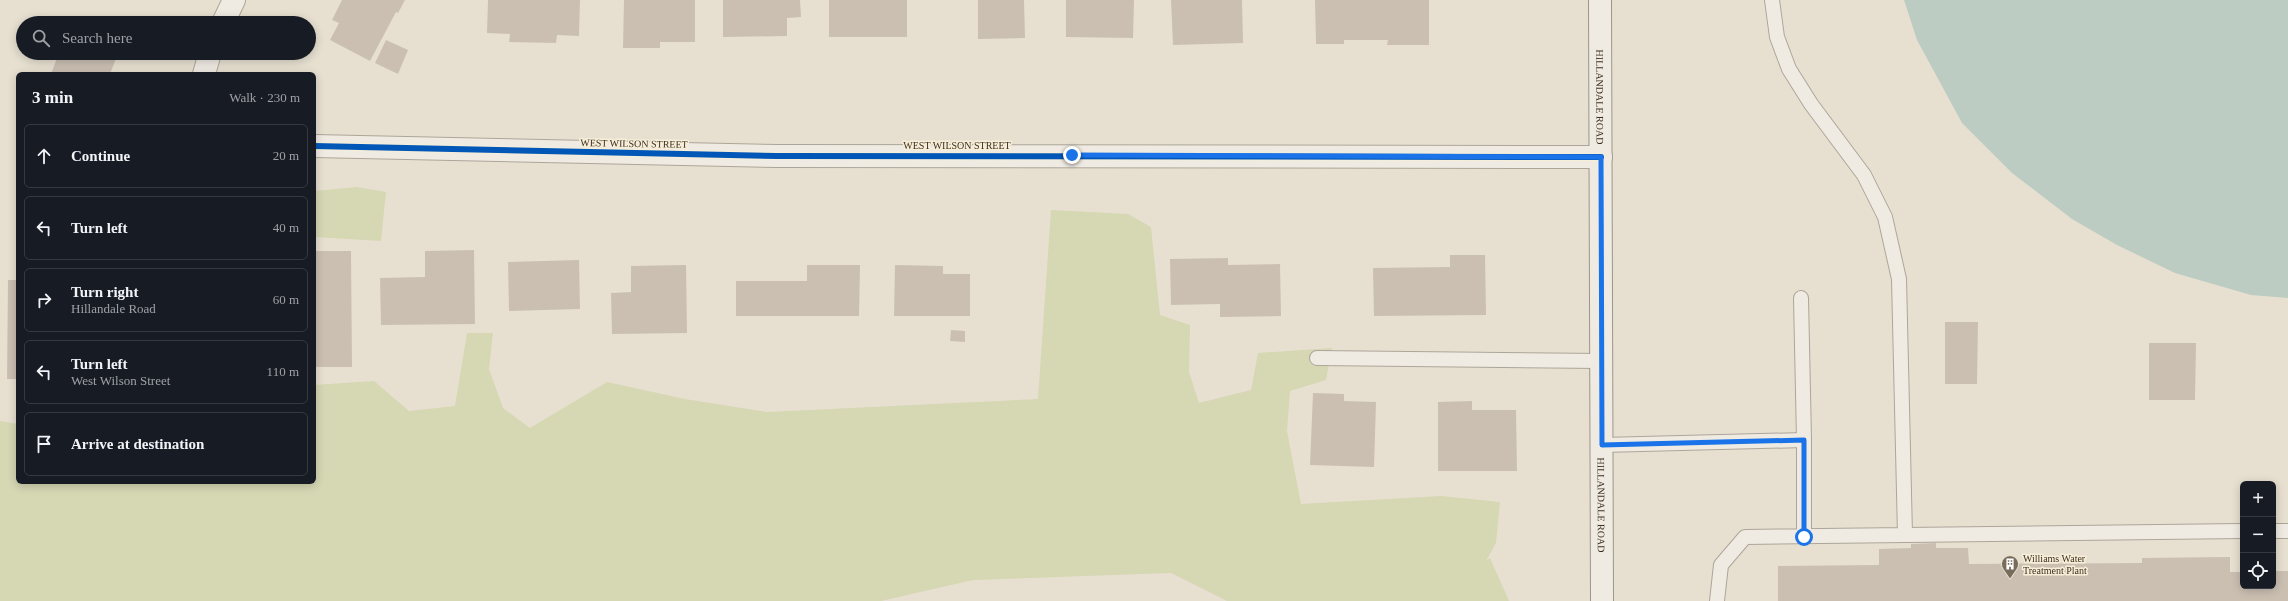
<!DOCTYPE html>
<meta charset="utf-8">
<style>
body{margin:0;font-family:Georgia,serif;background:#242831;color:#f1f3f6}
.controls{position:absolute;right:12px;bottom:12px;display:grid;overflow:hidden;border-radius:6px;box-shadow:0 2px 10px #0003}
.controls button{width:36px;height:36px;display:grid;place-items:center;padding:0;border:0;border-bottom:1px solid #363941;background:#171b24;color:#f1f3f6;font:20px sans-serif}
.stop{position:absolute;width:12px;height:12px;margin:-9px;border:3px solid #1a73e8;border-radius:50%;background:#fff}
.stop.end{background:#1a73e8;border-color:#fff;box-shadow:0 1px 4px #0008}
.list{margin:0;padding:0;list-style:none}
h2{display:flex;justify-content:space-between;align-items:center;height:52px;margin:0;padding:0 16px;font-size:17px}
h2 small{font-size:13px;font-weight:400;color:#9ea1a6}
.list li{display:grid;grid-template-columns:26px 1fr auto;gap:12px;align-items:center;box-sizing:border-box;height:64px;margin:0 8px 8px;padding:0 8px;border:1px solid #363941;border-radius:6px}
.list b{display:block;font-size:15px;white-space:nowrap}
.list p{margin:0;font-size:13px;white-space:nowrap;color:#9ea1a6}
.list em{font-size:13px;font-style:normal;color:#9ea1a6}
.icon{flex:none;width:22px;height:22px;fill:none;stroke:currentColor;stroke-width:2;stroke-linecap:round;stroke-linejoin:round}
.map{position:relative;flex:none;width:2288px;height:601px;overflow:hidden}
.search{position:absolute;background:#171b24;box-shadow:0 2px 10px #0003;left:16px;top:16px;width:300px;height:44px;display:flex;align-items:center;gap:10px;box-sizing:border-box;padding:0 14px;border-radius:22px;color:#9ea1a6;font-size:15px}
.panel{position:absolute;background:#171b24;box-shadow:0 2px 10px #0003;left:16px;top:72px;width:300px;height:412px;border-radius:6px}
.map>svg:first-child{display:block}
.green{fill:#d6d7b3}
.water{fill:#bcccc2}
.building{fill:#cbbfb2}
.lines{fill:none;stroke-linecap:round;stroke-linejoin:round}
.lane-casing{stroke:#ada599;stroke-width:16}
.street-casing{stroke:#ada599;stroke-width:24}
.secondary-casing{stroke:#9c958a;stroke-width:24}
.lane{stroke:#efebe3;stroke-width:14}
.street{stroke:#efebe3;stroke-width:22}
.secondary{stroke:#efebe3;stroke-width:22}
.cycleway-casing{stroke:#f7eed8;stroke-width:8}
.cycleway{stroke:#0057b8;stroke-width:6}
.route{stroke:#1a73e8;stroke-width:5}
.labels{text-anchor:middle;stroke-width:3;stroke-linejoin:round;paint-order:stroke}
.street-label{font-size:10px;fill:#3d2e20;stroke:#f7eed8}
.poi-label{font-size:10px;fill:#3d2e20;stroke:#f7eed8;text-anchor:start}
</style>
<div class="map">
<svg width="2288" height="601" viewBox="0 0 2288 601">
<rect width="100%" height="100%" fill="#e7e0d1"/>
<path class="green" d="M357,187L386,192L381,241L314,237V191Z
M1051,210L1128,214L1151,227L1160,315L1190,325L1189,372L1199,403L1251,390L1258,353L1332,348L1326,380L1290,391L1287,431L1301,504L1441,496L1500,502L1496,543L1486,561L1490,558L1509,601H1227L1171,573L973,580L881,601H0V421L18,424V482H314V385L374,381L409,411L455,406L467,333H493L489,369L503,408L530,428L607,382L685,399L767,412L1038,399Z"/>
<path class="water" d="M1904,0H2288V298L2251,295L2175,273L2117,245L2072,219L2012,173L1962,123L1917,40Z"/>
<path class="building" d="M342,0H405L398,13L396,12L370,61L330,40L339,23L332,20Z
M488,0H580L579,36L557,35L556,43L509,42L510,34L487,33Z
M624,0H695V42H660V48H623Z
M723,0H800L801,17L787,18V36L723,37Z
M829,0H907V37H829Z
M978,0H1024L1025,38L978,39Z
M1066,0H1134L1133,38L1066,37Z
M1171,0H1242L1243,43L1173,45Z
M1315,0H1429V45H1387L1388,40H1344V44H1316Z
M386,40L408,50L398,74L375,63Z
M59,53H118L110,74H51Z
M474,250L475,324L381,325L380,278L425,277V251Z
M314,251H351L352,367H314Z
M1450,255H1485L1486,315L1374,316L1373,268L1450,267Z
M1228,258V265L1280,264L1281,316L1220,317V304L1171,305L1170,259Z
M579,260L580,309L509,311L508,262Z
M686,265L687,333L612,334L611,293L631,292V266Z
M807,265H860L859,316H736V281H807Z
M895,265L943,266V274H970V316H894Z
M8,280H18V379H7Z
M1945,322H1978L1977,384H1945Z
M951,330L965,331V342L950,341Z
M2149,343H2196L2195,400H2149Z
M1313,393L1344,394V401L1376,402L1374,467L1310,465Z
M1472,401V410H1516L1517,471H1438V402Z
M1936,543V548H1968L1969,564L2142,563V558L2230,557V572H2243V586H2273V571H2288V601H1778V566L1879,565V549L1911,548V544Z"/>
<g class="lines">
<g class="lane-casing">
<path id="lane" d="M1772,0L1777,37L1789,69L1811,104L1864,175L1885,217L1899,279L1905,535
M1801,298L1804,440V537
M1317,358L1601,361
M1602,445L1804,440
M2273,531H2288
M1717,601L1721,565L1745,537L2243,531"/>
</g>
<g class="street-casing">
<path id="street" d="M223,23L234,0
M204,74L210,53
M314,146L777,156L1601,157"/>
</g>
<g class="secondary-casing">
<g id="secondary">
<path id="s1" d="M1600,0L1602,601"/>
</g>
</g>
<use href="#lane" class="lane"/>
<use href="#street" class="street"/>
<use href="#secondary" class="secondary"/>
<g class="cycleway-casing">
<path id="cycleway" d="M314,146L777,156L1601,157"/>
</g>
<use href="#cycleway" class="cycleway"/>
</g>
<g class="lines">
<path class="route" d="M1072,155L1601,157L1602,445L1804,440V537"/>
</g>
<defs>
<g id="building-pin" transform="scale(0.9)"><path d="M0 17L-7.5 6A9.5 9.5 0 1 1 7.5 6Z" fill="#786c5e" stroke="#f7eed8"/><path d="M-4-6H4V6H1V3H-1V6H-4ZM-2.5-4.3h1.7v1.8h-1.7ZM.8-4.3h1.7v1.8H.8ZM-2.5-1h1.7V.8h-1.7ZM.8-1h1.7V.8H.8Z" fill="#fff"/></g>
</defs>
<g fill-rule="evenodd">
<use href="#building-pin" x="2010" y="564"/>
</g>
<g class="labels">
<g class="street-label">
<text dy="4" stroke="none"><textPath href="#s1" startOffset="97">HILLANDALE ROAD</textPath></text>
<text transform="translate(634 143) rotate(1)" y="4">WEST WILSON STREET</text>
<text x="957" y="149">WEST WILSON STREET</text>
<text dy="4" stroke="none"><textPath href="#s1" startOffset="505">HILLANDALE ROAD</textPath></text>
</g>
<g class="poi-label">
<text x="2023" y="562">Williams Water<tspan x="2023" dy="12">Treatment Plant</tspan></text>
</g>
</g>
</svg>
<div class="controls">
<button>+</button>
<button>−</button>
<button><svg class="icon" aria-label="locate" viewBox="0 0 24 24"><circle cx="12" cy="12" r="6"/><path d="M12 2v4M12 18v4M2 12h4M18 12h4"/></svg></button>
</div>
<div class="stop" style="left:1804px;top:537px"></div>
<div class="stop end" style="left:1072px;top:155px"></div>
<div class="search"><svg class="icon" aria-label="search" viewBox="0 0 24 24"><circle cx="10" cy="10" r="6"/><path d="M15 15l6 6"/></svg>Search here</div>
<section class="panel">
<h2>3 min<small>Walk · 230 m</small></h2>
<ul class="list">
<li><svg class="icon" aria-label="ahead" viewBox="0 0 24 24"><path d="M12 20V5M6 11l6-6 6 6"/></svg><div><b>Continue</b></div><em>20 m</em></li>
<li><svg class="icon" aria-label="left" viewBox="0 0 24 24"><path d="M17 20v-9H6M10 6l-5 5 5 5"/></svg><div><b>Turn left</b></div><em>40 m</em></li>
<li><svg class="icon" aria-label="right" viewBox="0 0 24 24"><path d="M7 20v-9h11M14 6l5 5-5 5"/></svg><div><b>Turn right</b><p>Hillandale Road</p></div><em>60 m</em></li>
<li><svg class="icon" aria-label="left" viewBox="0 0 24 24"><path d="M17 20v-9H6M10 6l-5 5 5 5"/></svg><div><b>Turn left</b><p>West Wilson Street</p></div><em>110 m</em></li>
<li><svg class="icon" aria-label="arrive" viewBox="0 0 24 24"><path d="M6 21V4h12l-3 4 3 4H6"/></svg><div><b>Arrive at destination</b></div></li>
</ul>
</section>
</div>
